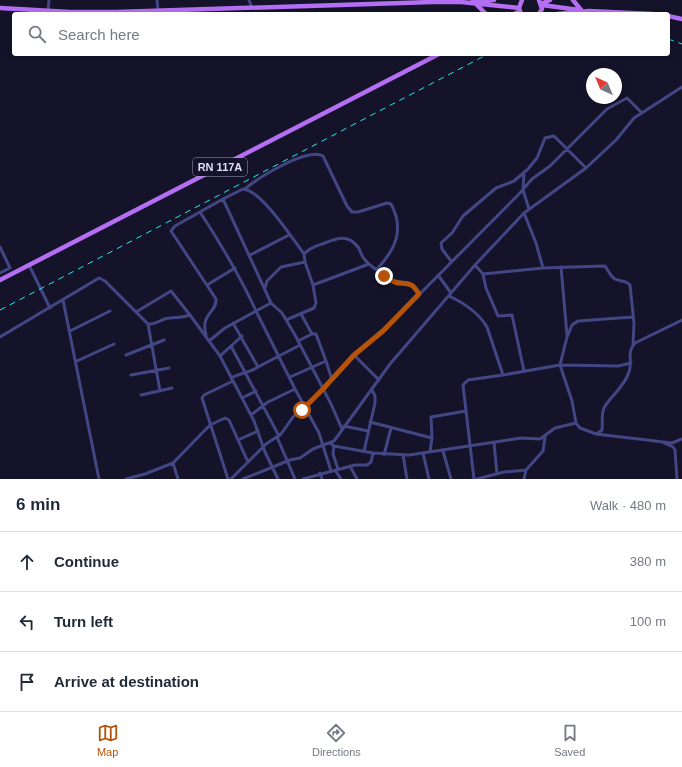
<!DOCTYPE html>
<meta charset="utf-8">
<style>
body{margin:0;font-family:Helvetica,sans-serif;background:#f2f2f3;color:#1f2937}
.compass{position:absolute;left:586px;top:68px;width:36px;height:36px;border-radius:50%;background:#fff;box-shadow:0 2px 6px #0003;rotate:316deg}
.stop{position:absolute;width:12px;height:12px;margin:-9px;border:3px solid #b45309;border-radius:50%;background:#fff}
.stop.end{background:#b45309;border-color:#fff;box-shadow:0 1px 4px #0008}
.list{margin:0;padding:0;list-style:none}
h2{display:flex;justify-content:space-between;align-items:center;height:52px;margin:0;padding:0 16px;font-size:17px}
h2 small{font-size:13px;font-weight:400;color:#747a83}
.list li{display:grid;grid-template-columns:26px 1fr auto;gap:12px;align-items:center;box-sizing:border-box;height:60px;padding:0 16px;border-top:1px solid #e0e1e3}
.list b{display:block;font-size:15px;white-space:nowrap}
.list em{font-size:13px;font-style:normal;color:#747a83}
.icon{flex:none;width:22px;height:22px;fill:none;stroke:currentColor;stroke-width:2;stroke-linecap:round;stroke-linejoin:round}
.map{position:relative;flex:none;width:682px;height:479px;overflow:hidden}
.search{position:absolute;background:#fff;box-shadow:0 2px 6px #0003;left:12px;right:12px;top:12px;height:44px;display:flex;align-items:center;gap:10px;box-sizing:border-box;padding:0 14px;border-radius:4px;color:#747a83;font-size:15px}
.sheet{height:232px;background:#fff}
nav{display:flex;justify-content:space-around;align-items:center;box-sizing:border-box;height:56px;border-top:1px solid #e0e1e3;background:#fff;font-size:11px;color:#747a83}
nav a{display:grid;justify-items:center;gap:2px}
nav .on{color:#b45309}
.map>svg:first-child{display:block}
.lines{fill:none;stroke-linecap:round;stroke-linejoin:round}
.minor{stroke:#424684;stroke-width:3}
.primary{stroke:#b46ef3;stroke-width:4.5}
.rail{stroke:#1aecec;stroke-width:1;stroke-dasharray:6 5;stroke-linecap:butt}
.route{stroke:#b45309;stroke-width:5}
.labels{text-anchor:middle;stroke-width:4;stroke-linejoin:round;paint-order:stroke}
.shield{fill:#151329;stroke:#a2a1bd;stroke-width:1}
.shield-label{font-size:11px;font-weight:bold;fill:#dedefc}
</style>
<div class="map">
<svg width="682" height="479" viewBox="0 0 682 479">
<rect width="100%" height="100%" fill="#151329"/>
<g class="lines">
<path class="minor" d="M157,0L158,10
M249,0L252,8
M48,11L49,0
M524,172L523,190L529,209
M245,189C258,178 307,147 323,156L347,206L352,212H358L387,203L391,204C405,230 395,250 377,269
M223,199L243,189C262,191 292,238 304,254
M200,212C221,244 240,276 256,311L225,328L209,341
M524,213L536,243L543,268
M0,247L10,268L0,273
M250,255L289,235
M451,261L442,249L441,243L452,233L463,216L496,188L514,181L528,169L537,158L545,138L554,136L586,168
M305,262L313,285L369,264
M29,265L50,308
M475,265L483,274L486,288L498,316L512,315L524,371
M561,267L567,335
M483,274L543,268L605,266C608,270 610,276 615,279C621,282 626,280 630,285L634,323L633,345
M438,275L451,293
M207,285L235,268
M265,288L267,281L281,267L305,262L304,254C310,247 317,246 325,243C337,238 348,234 358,247C361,251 361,256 365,260C370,266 378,271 384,275C399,288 407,275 419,294
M449,296C464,303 478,312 487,327L503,375L560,365L618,366L631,363
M63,300L99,479
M136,312L171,291L190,315
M301,314L312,334
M286,320L314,308L316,303L313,285
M148,324L160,391
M70,331L110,311
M206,335C200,313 217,313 216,299L171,231L175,226L223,199L271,303
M0,337L99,278L105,281L148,324C156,325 162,318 170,318C179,317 182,318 190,315L220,356L254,421L265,452L278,479
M298,341L312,334H316L326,361
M231,346L279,436
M126,355L164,340
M354,355L379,380
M220,356L242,336
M77,361L114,344
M258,367L300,345
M131,375L169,368
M290,377L326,361L332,380
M231,378C240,373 249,373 258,367L233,323
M295,389L256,311L271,303L282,313L295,335L331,404L342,429
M141,395L172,388
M242,398L256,391
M251,415L268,402L295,389L319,433L331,471
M370,422L432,438
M576,423L572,401L560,365L567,337L572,325L578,321L633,317
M344,426L368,431
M596,434L672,443L682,439
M277,437L295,479
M238,440L258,431
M662,442L673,447L675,450L677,479
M494,443L497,474
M334,446L333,454L338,469
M364,451L375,403V396L372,390
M443,451L451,479
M430,452L432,438L431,417L466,411
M373,453L409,455L521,438L540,439L555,428L576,423L580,428L596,434L602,430C603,423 601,414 604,408C610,396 624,388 629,372C633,361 626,352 635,343L682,320
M423,453L429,479
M384,455L391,428
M403,455L407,479
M350,466L357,479
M335,470L341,479
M320,473L322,479
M126,479L145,474L173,463
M178,479L173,463L210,425L225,418L229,420L248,462
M228,479L202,398L204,395L233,381
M231,479L266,444L281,434L293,417L323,389L354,355L397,317L519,194L532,179L550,166L607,109L627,98L641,112
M243,479L290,460L300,458L313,449L334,441L390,364L475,265L524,213L586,168L616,140L634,118L682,87
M303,479L355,465H367L371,462L373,453L334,446L330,443
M474,479L463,385L468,380L503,375
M477,479L504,472L526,470L543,451L545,437
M524,479L526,470"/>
<path class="primary" d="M539,0L542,9L539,14
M573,0L581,10
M472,2L494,0
M541,4L550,0
M477,5L486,14
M542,5L579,10
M0,8L70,12H116L433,2H461L519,8
M514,14L520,11
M521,14L519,8L522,0
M557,14L589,11L653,14
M668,16L682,19
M0,280L439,54"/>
<path class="rail" d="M668,39L682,44
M0,310L488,54"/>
</g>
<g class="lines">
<path class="route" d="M302,410L323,389L354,355L383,331L419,294C412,283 411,284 399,283C394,283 388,278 384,276"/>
</g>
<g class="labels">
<rect class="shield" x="193" y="158" width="54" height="18" rx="3"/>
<g class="shield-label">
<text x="220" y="171">RN 117A</text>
</g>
</g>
</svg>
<svg class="compass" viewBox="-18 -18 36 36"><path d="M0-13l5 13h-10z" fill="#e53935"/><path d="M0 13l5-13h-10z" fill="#747a83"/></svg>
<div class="stop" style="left:302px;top:410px"></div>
<div class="stop end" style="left:384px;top:276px"></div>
<div class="search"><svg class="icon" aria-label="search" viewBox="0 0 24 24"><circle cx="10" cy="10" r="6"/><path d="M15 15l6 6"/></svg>Search here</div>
</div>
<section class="sheet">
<h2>6 min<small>Walk · 480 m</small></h2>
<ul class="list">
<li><svg class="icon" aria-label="ahead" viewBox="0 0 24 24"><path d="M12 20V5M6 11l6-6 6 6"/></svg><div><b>Continue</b></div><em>380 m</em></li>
<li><svg class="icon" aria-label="left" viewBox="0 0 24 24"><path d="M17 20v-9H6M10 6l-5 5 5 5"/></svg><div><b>Turn left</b></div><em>100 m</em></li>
<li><svg class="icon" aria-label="arrive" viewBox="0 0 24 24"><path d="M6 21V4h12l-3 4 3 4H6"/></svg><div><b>Arrive at destination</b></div></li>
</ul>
</section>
<nav>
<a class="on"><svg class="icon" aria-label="map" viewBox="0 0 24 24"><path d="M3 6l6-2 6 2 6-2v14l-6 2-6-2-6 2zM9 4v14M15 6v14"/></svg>Map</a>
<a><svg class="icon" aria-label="directions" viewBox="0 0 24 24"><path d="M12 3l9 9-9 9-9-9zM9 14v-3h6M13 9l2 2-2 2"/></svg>Directions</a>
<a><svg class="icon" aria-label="saved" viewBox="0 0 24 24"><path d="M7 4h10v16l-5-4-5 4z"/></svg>Saved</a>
</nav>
